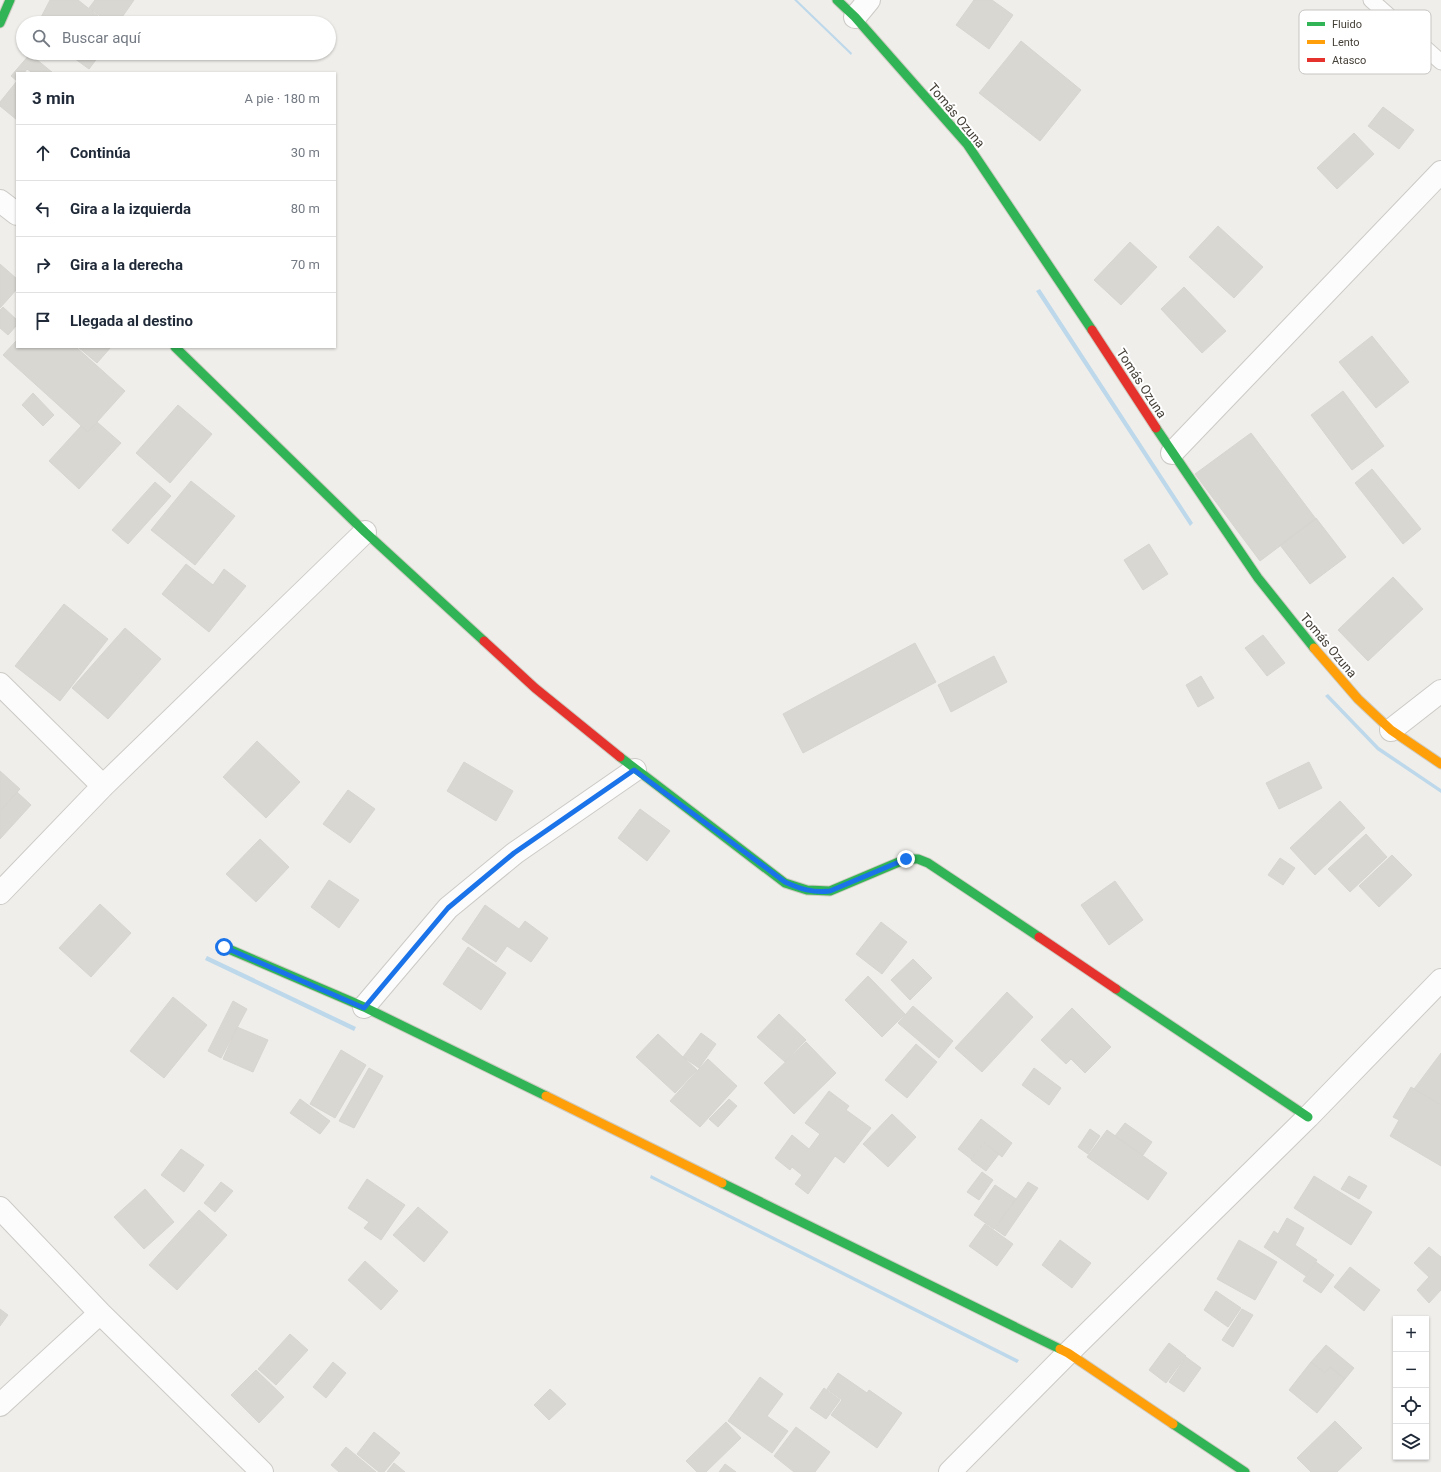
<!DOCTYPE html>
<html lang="es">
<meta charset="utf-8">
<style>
body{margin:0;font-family:Roboto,sans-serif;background:#f2f2f3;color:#1f2937}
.controls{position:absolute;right:12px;bottom:12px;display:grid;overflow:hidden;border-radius:0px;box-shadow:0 1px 3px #0004}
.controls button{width:36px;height:36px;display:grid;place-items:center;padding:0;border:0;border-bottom:1px solid #e0e1e3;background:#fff;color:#1f2937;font:20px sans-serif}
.stop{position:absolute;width:12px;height:12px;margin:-9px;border:3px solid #1a73e8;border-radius:50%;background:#fff}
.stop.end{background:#1a73e8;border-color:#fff;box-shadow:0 1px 4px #0008}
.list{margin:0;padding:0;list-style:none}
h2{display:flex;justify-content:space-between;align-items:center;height:52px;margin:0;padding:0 16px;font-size:17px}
h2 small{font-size:13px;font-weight:400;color:#747a83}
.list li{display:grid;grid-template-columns:26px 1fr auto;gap:12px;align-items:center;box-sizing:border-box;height:56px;padding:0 16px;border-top:1px solid #e0e1e3}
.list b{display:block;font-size:15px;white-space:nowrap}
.list em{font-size:13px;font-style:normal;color:#747a83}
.icon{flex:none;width:22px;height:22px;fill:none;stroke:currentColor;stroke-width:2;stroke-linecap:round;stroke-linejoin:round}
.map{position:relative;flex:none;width:1441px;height:1472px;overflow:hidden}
.search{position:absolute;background:#fff;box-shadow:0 1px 3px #0004;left:16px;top:16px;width:320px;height:44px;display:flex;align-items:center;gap:10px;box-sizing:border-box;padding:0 14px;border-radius:22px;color:#747a83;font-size:15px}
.panel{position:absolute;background:#fff;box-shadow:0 1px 3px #0004;left:16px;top:72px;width:320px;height:276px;border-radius:0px}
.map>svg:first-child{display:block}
.water{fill:#bdd8ea}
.building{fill:#d9d7d2;stroke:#d7d5d0}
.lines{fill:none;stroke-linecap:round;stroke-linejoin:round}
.lane-casing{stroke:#cccac6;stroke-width:17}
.street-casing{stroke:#cccac6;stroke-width:24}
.fast-casing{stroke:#cecbc1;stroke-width:11}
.slow-casing{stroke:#cecbc1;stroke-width:11}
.jam-casing{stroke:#cecbc1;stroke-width:11}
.lane{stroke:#fdfcfc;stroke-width:15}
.street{stroke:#fdfcfc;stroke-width:22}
.fast{stroke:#30b455;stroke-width:9}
.slow{stroke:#ff9f0a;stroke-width:9}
.jam{stroke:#e5322d;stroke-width:9}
.route{stroke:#1a73e8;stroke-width:5}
.labels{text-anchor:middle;stroke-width:4;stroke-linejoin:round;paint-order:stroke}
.street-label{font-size:13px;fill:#443f37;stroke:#fff}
.key{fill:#fff;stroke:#c7c5c3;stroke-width:1}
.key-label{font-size:11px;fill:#443f37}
</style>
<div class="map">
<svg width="1441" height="1472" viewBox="0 0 1441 1472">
<rect width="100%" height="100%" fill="#efeeea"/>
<path class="water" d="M794,0H797L852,53L851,55Z
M1040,289L1193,523L1190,526L1036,291Z
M1328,694L1379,747L1441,789V793L1377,750L1325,696Z
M207,956L356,1027L354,1031L205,960Z
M651,1175L1019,1360L1017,1363L650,1178Z"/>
<path class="building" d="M50,0H78L107,23H38Z
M95,0H134L118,23H110L89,8Z
M974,0H992L1013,15L989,49L956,25Z
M1021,41L1081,90L1040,141L979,93Z
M67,53H101L89,69Z
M30,54L53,73H33L27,69L24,73H17V81L11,76Z
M17,81V120L0,106V102Z
M1383,107L1414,130L1399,149L1368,126Z
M1354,133L1374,154L1337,189L1317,168Z
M1218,226L1263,267L1234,298L1189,257Z
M1130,242L1157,267L1121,305L1094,280Z
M0,264L17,279V289L0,308Z
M1184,287L1226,331L1202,353L1161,309Z
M3,307L17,320V325L8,335L0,328V310Z
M1372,336L1409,382L1376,408L1339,362Z
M17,340V347H76L125,391L88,432L3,355Z
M78,347H111L97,363Z
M1343,391L1384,446L1352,470L1311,415Z
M33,393L54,415L43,426L22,405Z
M178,405L212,434L170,483L136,453Z
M97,422L121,443L79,489L49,461L81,426L88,432Z
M1251,433L1316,519L1260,561L1195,474Z
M1372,469L1421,529L1403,544L1355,483Z
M191,481L235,516L195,565L151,530Z
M155,482L171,496L128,544L112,530Z
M1316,518L1346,557L1310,584L1280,545Z
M1149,544L1168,574L1143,590L1124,560Z
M186,564L213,585L224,569L246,586L209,632L162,594Z
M1393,577L1423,609L1368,661L1338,630Z
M64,604L108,639L60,701L15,666Z
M125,628L161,659L108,719L72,688Z
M1263,635L1285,663L1267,676L1245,648Z
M915,643L936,682L803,753L783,714Z
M994,656L1007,682L951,712L938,685Z
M1201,676L1214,698L1198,707L1186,685Z
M257,741L300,782L266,818L223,777Z
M464,762L513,791L496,821L447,791Z
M1309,762L1322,788L1279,809L1266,783Z
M0,771L20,789L0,811Z
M348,790L375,809L350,843L323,824Z
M17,792L31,805L0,839V811Z
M1340,801L1365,828L1315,875L1290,848Z
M640,809L670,831L647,861L618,838Z
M1366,834L1387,857L1350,892L1328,869Z
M260,839L289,867L256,902L226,874Z
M1392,855L1412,875L1379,907L1359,886Z
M1280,858L1295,868L1283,885L1268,875Z
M329,880L359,900L339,928L311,907Z
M1115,881L1143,920L1109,945L1081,905Z
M100,904L131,933L91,977L59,948Z
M485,905L519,929L525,921L548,938L531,962L507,946L496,962L462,939Z
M881,922L907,942L882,974L856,954Z
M468,947L506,973L481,1010L443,984Z
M913,959L932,978L910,1000L891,980Z
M868,976L905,1014L882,1037L845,1000Z
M1007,992L1033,1017L982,1072L955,1048Z
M173,997L207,1025L164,1078L130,1051Z
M233,1001L247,1009L221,1058L208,1051Z
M913,1006L953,1041L939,1058L898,1023Z
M1072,1008L1111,1047L1085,1073L1071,1059L1066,1064L1041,1040Z
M779,1014L806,1040L785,1062L757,1037Z
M237,1027L268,1040L253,1072L223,1059Z
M701,1033L716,1044L699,1068L683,1057Z
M658,1034L697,1070L675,1093L636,1057Z
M806,1042L836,1073L794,1114L764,1083Z
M916,1044L937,1062L907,1098L885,1080Z
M341,1050L366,1065L335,1118L310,1104Z
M1441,1053V1105L1414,1089Z
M708,1059L737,1086L700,1127L670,1101Z
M369,1068L383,1076L354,1128L339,1121Z
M1034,1068L1061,1088L1049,1105L1022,1085Z
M1411,1087L1441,1105V1166L1390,1136L1399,1120L1393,1117Z
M829,1091L849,1106L846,1110L871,1128L844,1163L835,1156L808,1194L795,1184L802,1175L792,1167L790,1170L775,1158L792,1135L809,1149L820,1134L805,1123Z
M300,1099L330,1121L320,1134L290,1113Z
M729,1099L737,1106L718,1127L709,1119Z
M892,1114L916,1137L888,1167L863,1144Z
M981,1119L1012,1143L1002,1157L984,1142L971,1159L958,1149Z
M1125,1123L1152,1142L1143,1155L1115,1136Z
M1090,1129L1100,1136L1088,1154L1078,1147Z
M1107,1130L1167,1173L1148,1200L1087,1157Z
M984,1143L999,1154L986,1171L971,1160Z
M181,1149L204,1165L184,1192L161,1175Z
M982,1172L993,1180L979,1200L967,1192Z
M1314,1176L1372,1212L1351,1245L1294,1208Z
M1349,1176L1367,1186L1359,1199L1341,1189Z
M367,1179L405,1205L381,1240L364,1228L369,1222L348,1208Z
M221,1182L233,1191L215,1212L204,1203Z
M1028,1182L1038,1188L1005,1236L995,1229Z
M995,1185L1016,1199L994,1229L974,1215Z
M145,1189L174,1222L144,1249L114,1217Z
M418,1207L448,1232L424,1262L393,1235Z
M199,1210L227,1235L177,1290L149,1265Z
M1287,1218L1304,1228L1295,1245L1317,1260L1306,1276L1264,1247L1274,1231L1278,1234Z
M985,1224L1013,1244L997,1266L969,1246Z
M1060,1240L1091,1263L1072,1288L1042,1265Z
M1239,1240L1277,1262L1255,1300L1217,1279Z
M1429,1247L1441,1257V1290L1429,1303L1417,1290L1429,1277L1414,1263Z
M365,1261L398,1291L381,1310L348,1280Z
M1316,1262L1334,1275L1321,1293L1303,1281Z
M1350,1267L1380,1290L1364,1311L1334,1287Z
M1216,1291L1241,1308L1228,1327L1204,1310Z
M0,1309L8,1315L0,1326Z
M1242,1309L1253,1315L1233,1347L1222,1340Z
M290,1334L308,1350L276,1385L258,1369Z
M1169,1343L1186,1356L1166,1383L1149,1370Z
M1326,1345L1354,1368L1345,1379L1330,1367L1325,1373L1311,1362Z
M1186,1357L1201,1368L1184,1392L1169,1382Z
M333,1362L346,1373L326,1398L313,1387Z
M1311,1362L1325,1373L1330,1367L1345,1379L1317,1413L1289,1390Z
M256,1370L284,1397L259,1423L231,1395Z
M838,1373L867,1393L869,1390L902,1413L877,1448L831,1415L842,1400L827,1389Z
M760,1377L783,1394L767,1416L788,1431L772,1453L728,1421Z
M824,1388L840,1400L826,1419L810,1408Z
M550,1389L566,1404L549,1420L534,1405Z
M1335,1421L1362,1448L1337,1472H1311L1297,1458Z
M726,1422L741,1438L706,1472H697L686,1461Z
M796,1427L830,1452L815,1472H794L774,1456Z
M374,1432L400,1453L384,1472H379L357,1454Z
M346,1447L376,1472H339L331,1465Z
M394,1463L405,1472H387Z
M725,1464L736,1472H719Z"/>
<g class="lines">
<g class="lane-casing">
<path id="lane" d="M1371,0L1441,62"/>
</g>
<g class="street-casing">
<path id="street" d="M855,17L869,0
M0,201L17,214
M1172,453L1441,172
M0,684L103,786
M1391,730L1441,691
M0,893L103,786L365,532
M364,1007L448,908L515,853L635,770
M0,1208L100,1313L262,1472
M0,1405L100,1313
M950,1472L1068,1353L1308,1117L1441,980"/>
</g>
<g class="fast-casing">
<path id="fast" d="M837,0L855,17L967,144L1092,330
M0,23L10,0
M175,347L365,532L484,641
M1156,428L1258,578L1314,648
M620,757L785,883L807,890L830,891L906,859H918L928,863L1039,937
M224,947L364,1007L546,1096
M1116,989L1308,1117
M722,1183L1060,1349
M1173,1424L1245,1472"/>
</g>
<g class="slow-casing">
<path id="slow" d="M1314,648L1358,699L1391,730L1441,764
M546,1096L722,1183
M1060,1349L1068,1353L1173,1424"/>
</g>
<g class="jam-casing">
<path id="jam" d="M1092,330L1156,428
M484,641L535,688L620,757
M1039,937L1116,989"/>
</g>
<use href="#lane" class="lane"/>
<use href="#street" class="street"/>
<use href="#fast" class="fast"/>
<use href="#slow" class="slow"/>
<use href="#jam" class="jam"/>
</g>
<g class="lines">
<path class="route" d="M224,947L364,1008L448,908L514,853L634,770L785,882C800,889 813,893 830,891L906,859"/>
</g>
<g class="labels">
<g class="street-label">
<text transform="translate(957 115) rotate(50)" y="5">Tomás Ozuna</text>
<text transform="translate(1142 383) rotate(57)" y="5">Tomás Ozuna</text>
<text transform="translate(1329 645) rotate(50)" y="5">Tomás Ozuna</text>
</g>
</g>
<rect x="1299" y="10" width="132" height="64" rx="6" class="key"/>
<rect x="1307" y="22" width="18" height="4" fill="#30b455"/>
<rect x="1307" y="40" width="18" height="4" fill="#ff9f0a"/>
<rect x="1307" y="58" width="18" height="4" fill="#e5322d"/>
<g class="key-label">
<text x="1332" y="28">Fluido</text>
<text x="1332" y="46">Lento</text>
<text x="1332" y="64">Atasco</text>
</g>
</svg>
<div class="controls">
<button>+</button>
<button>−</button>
<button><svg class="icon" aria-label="locate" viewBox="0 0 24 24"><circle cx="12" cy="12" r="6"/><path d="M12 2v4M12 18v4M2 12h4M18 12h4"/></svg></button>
<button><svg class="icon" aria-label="layers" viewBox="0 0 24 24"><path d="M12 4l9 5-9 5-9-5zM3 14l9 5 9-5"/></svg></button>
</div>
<div class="stop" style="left:224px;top:947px"></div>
<div class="stop end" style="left:906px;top:859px"></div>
<div class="search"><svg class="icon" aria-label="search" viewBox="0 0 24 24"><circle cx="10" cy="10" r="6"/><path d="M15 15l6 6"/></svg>Buscar aquí</div>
<section class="panel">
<h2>3 min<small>A pie · 180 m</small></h2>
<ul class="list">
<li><svg class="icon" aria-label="ahead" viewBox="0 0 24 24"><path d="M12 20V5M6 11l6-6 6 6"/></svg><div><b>Continúa</b></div><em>30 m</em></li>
<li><svg class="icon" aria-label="left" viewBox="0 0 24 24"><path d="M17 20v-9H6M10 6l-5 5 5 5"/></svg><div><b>Gira a la izquierda</b></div><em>80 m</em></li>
<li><svg class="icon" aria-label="right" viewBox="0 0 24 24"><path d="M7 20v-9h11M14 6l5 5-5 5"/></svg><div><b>Gira a la derecha</b></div><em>70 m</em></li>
<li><svg class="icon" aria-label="arrive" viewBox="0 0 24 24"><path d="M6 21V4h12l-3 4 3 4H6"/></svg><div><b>Llegada al destino</b></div></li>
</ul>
</section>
</div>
